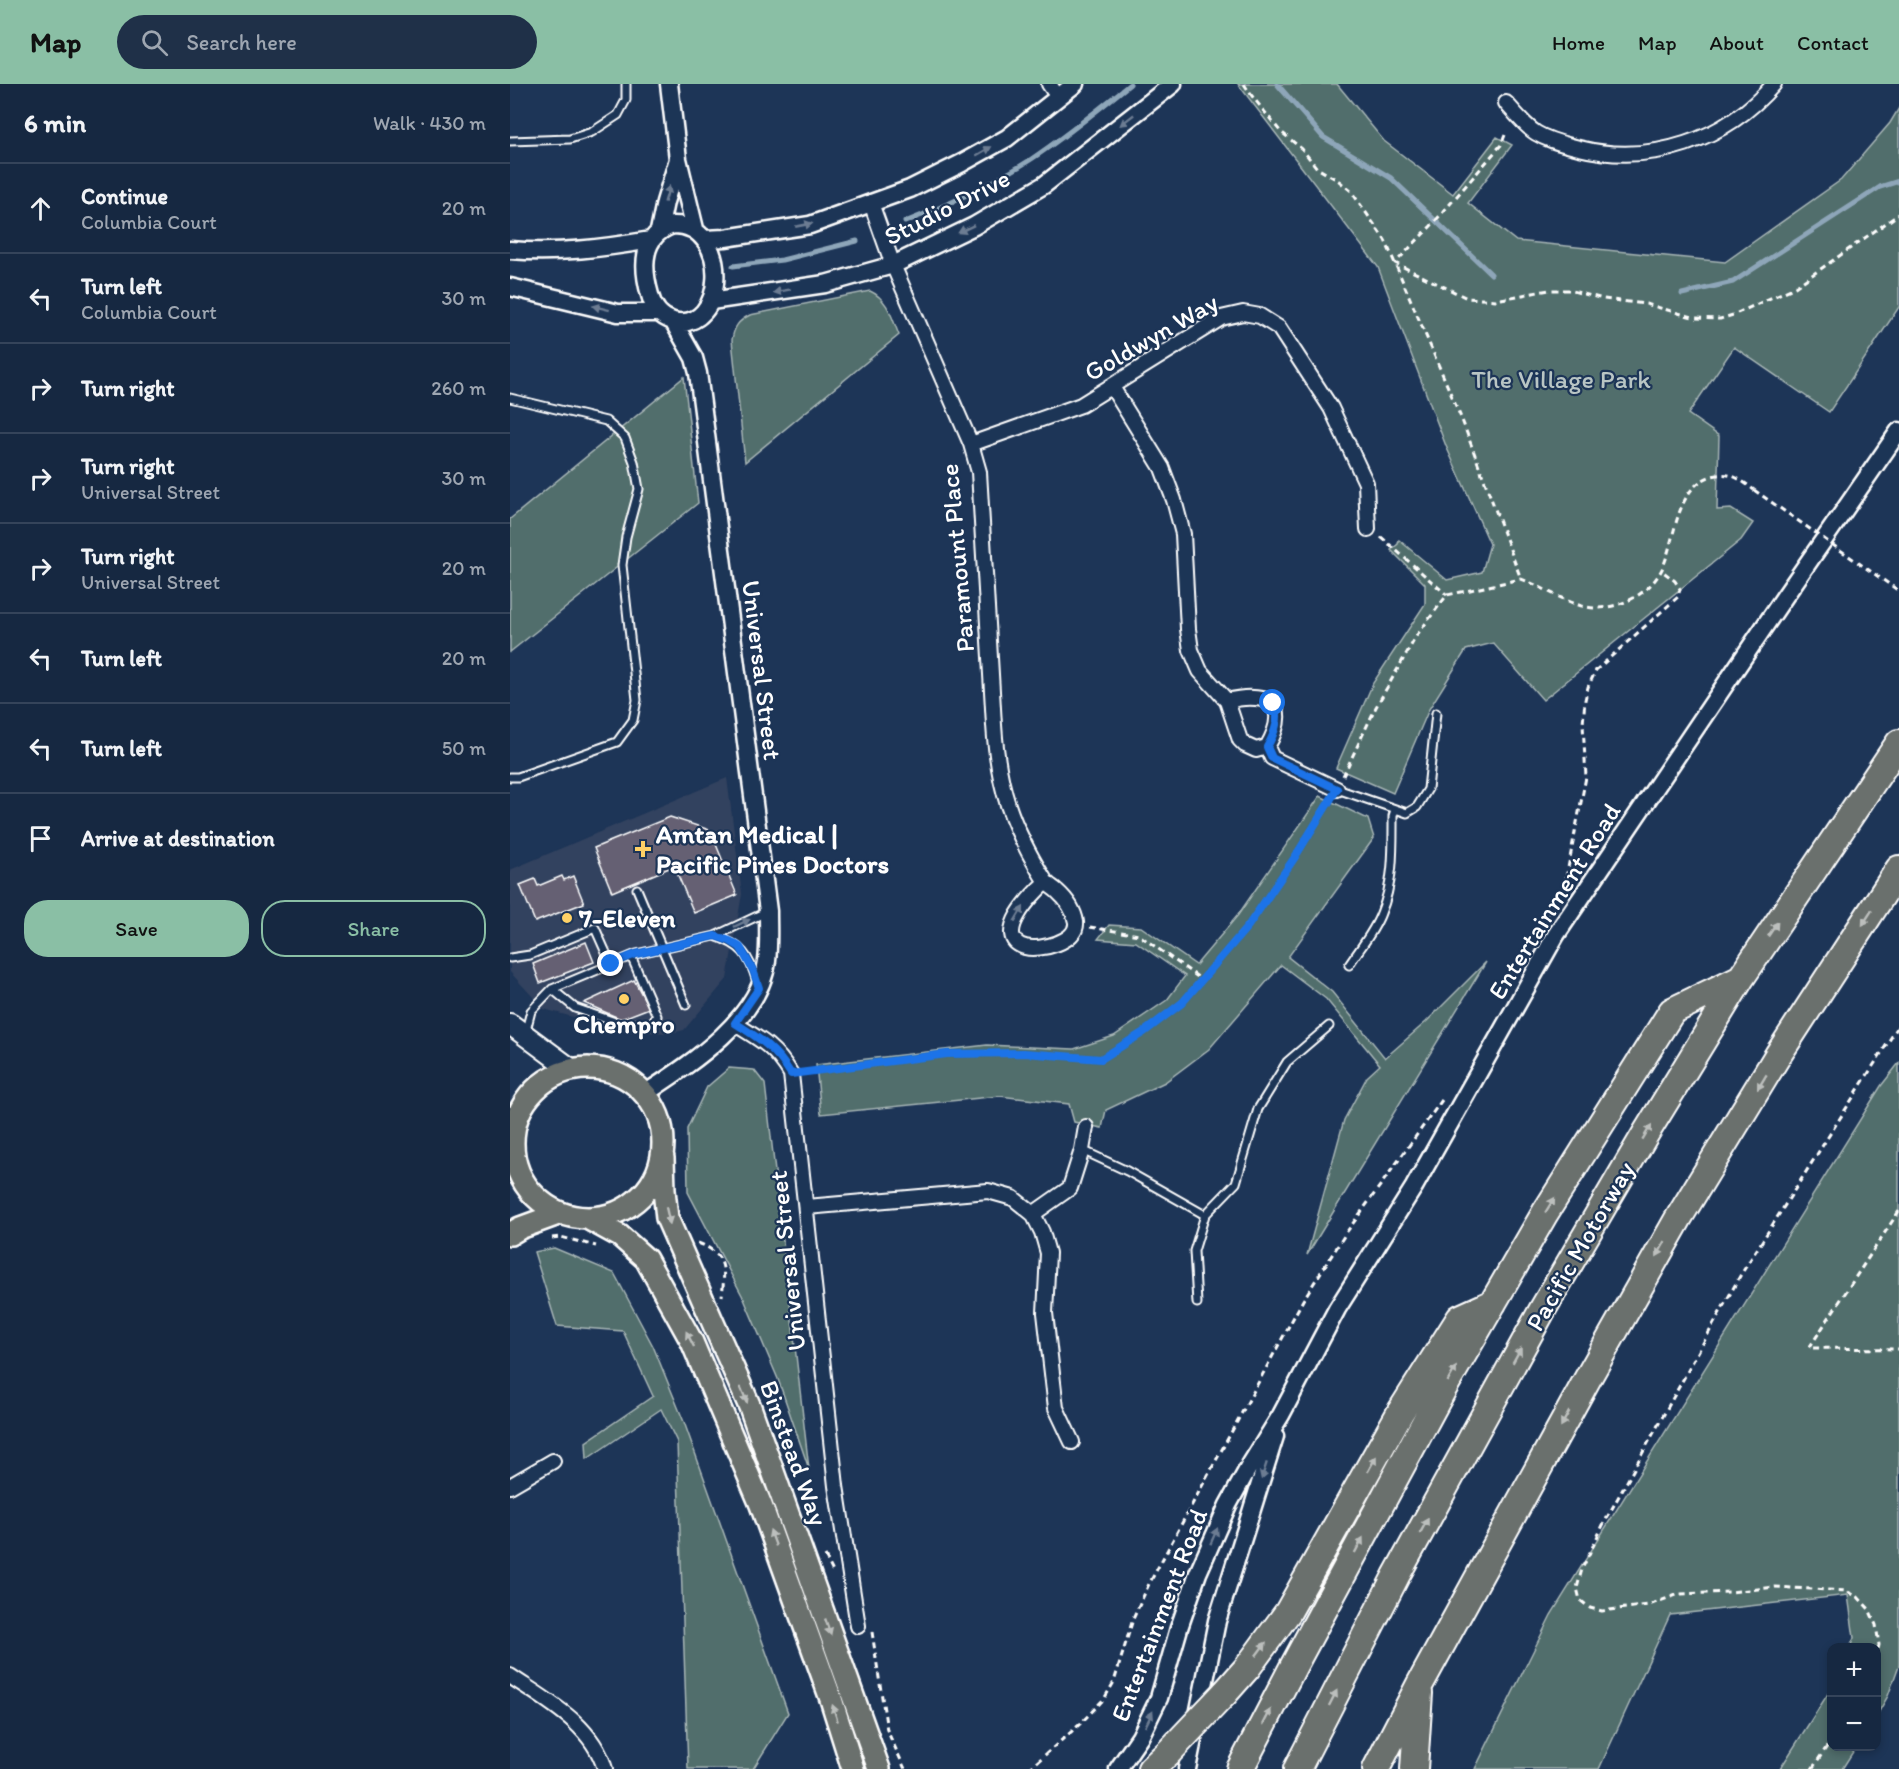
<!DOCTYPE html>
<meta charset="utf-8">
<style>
body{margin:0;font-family:Itim,sans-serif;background:#1f3048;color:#f1f3f6}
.controls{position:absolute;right:18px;bottom:18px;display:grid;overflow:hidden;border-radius:12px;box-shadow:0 3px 9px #0003}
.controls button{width:54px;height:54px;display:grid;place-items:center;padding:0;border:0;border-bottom:2px solid #35445a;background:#162841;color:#f1f3f6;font:30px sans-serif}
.stop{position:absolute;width:18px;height:18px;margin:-14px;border:4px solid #1a73e8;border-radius:50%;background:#fff}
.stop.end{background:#1a73e8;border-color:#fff;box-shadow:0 2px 6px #0008}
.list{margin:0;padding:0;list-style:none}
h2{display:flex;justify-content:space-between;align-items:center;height:78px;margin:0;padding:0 24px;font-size:26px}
h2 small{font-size:20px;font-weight:400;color:#9ea6b1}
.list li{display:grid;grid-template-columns:39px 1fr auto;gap:18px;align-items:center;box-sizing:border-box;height:90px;padding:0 24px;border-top:2px solid #35445a}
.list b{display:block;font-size:22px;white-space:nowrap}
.list p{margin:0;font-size:20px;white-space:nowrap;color:#9ea6b1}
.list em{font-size:20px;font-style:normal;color:#9ea6b1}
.actions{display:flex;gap:12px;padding:18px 24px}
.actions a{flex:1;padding:14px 0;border:2px solid #8abfa5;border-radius:24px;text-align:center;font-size:21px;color:#8abfa5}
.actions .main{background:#8abfa5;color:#111}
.icon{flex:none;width:33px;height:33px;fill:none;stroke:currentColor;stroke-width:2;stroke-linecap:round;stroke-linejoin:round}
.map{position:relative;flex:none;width:1389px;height:1685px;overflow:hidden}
header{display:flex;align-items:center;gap:36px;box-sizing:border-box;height:84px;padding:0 30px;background:#8abfa5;color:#111}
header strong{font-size:28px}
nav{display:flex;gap:33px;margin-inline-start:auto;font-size:21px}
.search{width:420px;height:54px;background:#1f3048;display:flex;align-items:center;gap:15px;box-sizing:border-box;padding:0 21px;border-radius:33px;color:#9ea6b1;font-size:22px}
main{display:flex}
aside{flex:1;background:#162841}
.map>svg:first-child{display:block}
.built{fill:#33425f}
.green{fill:#516e6c;stroke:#a8b6b6;stroke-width:1.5}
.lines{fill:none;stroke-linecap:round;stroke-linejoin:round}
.stream{stroke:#8ea6b9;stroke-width:5}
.building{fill:#656173;stroke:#fff;stroke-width:1.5}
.service-casing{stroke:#fff;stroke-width:11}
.minor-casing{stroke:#fff;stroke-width:18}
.tertiary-casing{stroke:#fff;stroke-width:21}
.secondary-casing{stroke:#fff;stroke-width:24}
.primary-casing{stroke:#fff;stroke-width:26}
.motorway-casing{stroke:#fff;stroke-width:30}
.path{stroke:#fff;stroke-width:3;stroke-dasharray:6 4.5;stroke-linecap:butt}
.service{stroke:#1d3557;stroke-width:7}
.minor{stroke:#1d3557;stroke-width:14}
.tertiary{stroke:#1d3557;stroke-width:16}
.secondary{stroke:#1d3557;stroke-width:20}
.primary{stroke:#6b706d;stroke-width:21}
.motorway{stroke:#6b706d;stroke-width:26}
.motorway-bridge-casing{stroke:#fff;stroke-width:30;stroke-linecap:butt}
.path-bridge{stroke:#fff;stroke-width:3;stroke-dasharray:6 4.5;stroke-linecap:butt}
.motorway-bridge{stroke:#6b706d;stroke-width:26}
.oneway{fill:#6c7c92}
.oneway2{fill:#bcbfbd}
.route{stroke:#1a73e8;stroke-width:8}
.poi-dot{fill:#ffd166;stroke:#1d3557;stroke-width:2}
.labels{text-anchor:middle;stroke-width:4.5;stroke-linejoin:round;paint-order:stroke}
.street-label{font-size:26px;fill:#fff;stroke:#1d3557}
.park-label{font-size:26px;fill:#b9c5c4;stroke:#1d3557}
.poi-label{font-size:26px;font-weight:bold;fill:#fff;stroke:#1d3557;text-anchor:start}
</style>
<header>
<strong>Map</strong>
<div class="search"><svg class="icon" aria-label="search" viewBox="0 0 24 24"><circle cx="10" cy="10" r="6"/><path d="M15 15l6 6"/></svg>Search here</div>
<nav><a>Home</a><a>Map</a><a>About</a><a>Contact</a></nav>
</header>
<main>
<aside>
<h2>6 min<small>Walk · 430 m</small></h2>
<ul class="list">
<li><svg class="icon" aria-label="ahead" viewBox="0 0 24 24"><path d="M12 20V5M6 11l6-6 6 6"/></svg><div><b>Continue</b><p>Columbia Court</p></div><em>20 m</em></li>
<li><svg class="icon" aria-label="left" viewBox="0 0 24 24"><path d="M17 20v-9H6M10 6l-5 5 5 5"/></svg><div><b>Turn left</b><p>Columbia Court</p></div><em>30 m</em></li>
<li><svg class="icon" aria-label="right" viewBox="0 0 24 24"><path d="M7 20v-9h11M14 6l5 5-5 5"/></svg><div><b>Turn right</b></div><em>260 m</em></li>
<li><svg class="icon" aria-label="right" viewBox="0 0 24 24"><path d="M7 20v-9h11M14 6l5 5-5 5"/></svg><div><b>Turn right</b><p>Universal Street</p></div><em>30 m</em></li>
<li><svg class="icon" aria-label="right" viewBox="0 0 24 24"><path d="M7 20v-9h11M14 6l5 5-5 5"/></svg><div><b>Turn right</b><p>Universal Street</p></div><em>20 m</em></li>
<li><svg class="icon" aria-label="left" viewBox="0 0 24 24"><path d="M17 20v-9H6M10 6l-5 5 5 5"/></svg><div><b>Turn left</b></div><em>20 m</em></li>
<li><svg class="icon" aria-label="left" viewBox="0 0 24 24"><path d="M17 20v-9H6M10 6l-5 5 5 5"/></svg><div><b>Turn left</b></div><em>50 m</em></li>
<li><svg class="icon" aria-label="arrive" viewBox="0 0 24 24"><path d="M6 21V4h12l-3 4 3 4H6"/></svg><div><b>Arrive at destination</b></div></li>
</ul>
<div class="actions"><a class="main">Save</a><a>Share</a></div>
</aside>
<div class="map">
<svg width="1389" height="1685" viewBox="0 0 1389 1685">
<rect width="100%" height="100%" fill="#1d3557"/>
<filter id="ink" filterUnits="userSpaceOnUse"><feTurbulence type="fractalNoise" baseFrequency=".0167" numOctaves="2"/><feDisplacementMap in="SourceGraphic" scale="12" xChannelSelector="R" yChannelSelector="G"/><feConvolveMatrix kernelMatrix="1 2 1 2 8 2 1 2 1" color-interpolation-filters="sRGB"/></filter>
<g filter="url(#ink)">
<path class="built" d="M217,694L232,810L217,895L174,946L162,949L117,948L34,925L0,888V786Z"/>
<path class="green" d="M728,0H827L874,57L943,110L987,53L1002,61L958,119L1006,157L1215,178L1331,96L1380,39L1389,24V223L1319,328L1224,263L1178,330L1209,352L1207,426L1221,425L1243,439L1231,456L1033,616L983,559L956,566L919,625L883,709L826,684L863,599L915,520V500L881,466L888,460L889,456L937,496L972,488L980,460L936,362L868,183Z
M360,207C378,215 382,234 389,251L235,378L222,256C224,243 228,237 240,231Z
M174,293L188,419L0,568V435Z
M810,712L858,735L864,754L778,873L822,908L875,974L916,938L976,878L797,1171L834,1036L857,993L870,981L816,915L771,881L699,965L655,998L596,1026L592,1044L564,1038L559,1020L490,1012L311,1030L306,981L477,961L564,965L604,952L657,916L675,892L626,858L588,855L599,841L631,843L686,881L728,831Z
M1389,979V1581L1378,1612L1367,1631L1366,1564L1340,1563L1344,1554L1338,1511L1160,1531L1089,1685H965L1041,1531L1371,1002Z
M219,984L244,986L255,1000L299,1385L268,1295L234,1215L178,1108L177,1045L197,1003Z
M44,1164L104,1189L143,1262L174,1338L278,1629L243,1685H178L167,1358L151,1325L77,1375L76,1358L143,1312L113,1247L47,1242L24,1168Z
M1321,1605L1322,1662L1346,1663L1332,1685H1270Z"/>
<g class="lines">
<path class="stream" d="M767,0L813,53L881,94L981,190
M395,138C438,121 481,101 520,76C555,53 588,26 620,0
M223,182L272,176L347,157
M1172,210L1223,198L1370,103L1389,97"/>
</g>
<path class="building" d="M160,733L200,746L227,811L184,829L164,782L102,808L84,764Z
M52,792L54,796L63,792L74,819L25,838L10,801L25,795L28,802Z
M76,858L84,878L30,899L23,880Z
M124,896L139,924L111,935L74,919Z"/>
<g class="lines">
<g class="service-casing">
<path id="service" d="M0,57L60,55L82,48L108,31L116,16V0
M0,314L96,337L115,354L124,378L129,405L116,453L112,481L127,616L123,636L107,658L8,693H0
M827,705L897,729L907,723L918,705L926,629
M127,805L176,921
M205,852C232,861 239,871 247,898
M0,874L20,871L85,844L101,880
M839,881C850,864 864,848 871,829C884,798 883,765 883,732L885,726
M42,905L65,924L108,939L140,941L147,932L121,872
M15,950L21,927L42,905L126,870L205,852L256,828
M572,1066L617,1087L695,1131L726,1099L748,1025L777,978L819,942
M687,1219L684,1167L695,1131"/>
</g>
<g class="minor-casing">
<path id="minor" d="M539,0L548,13
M996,19C1005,29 1015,42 1026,49C1039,57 1054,60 1069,64C1141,82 1216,56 1264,0
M361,119L383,181L461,360L469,388L484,641C488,704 501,741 534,795C537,801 543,803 547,807C556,815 564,826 566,838C568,858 530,867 515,863C481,853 523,809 536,798
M602,303L652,384L664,416L673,450L678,545L681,566L690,587L717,617L730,656L735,661L746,666L757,663C764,651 772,632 763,619C748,611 732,613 717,617
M461,360L571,321L711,234L733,229L750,232L769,244L821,324L856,399L858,445
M757,663L762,674L827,705
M225,940C250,955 266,964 281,990L326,1402L348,1542
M297,1123L478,1107L503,1114L523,1130L532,1148L538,1169L535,1229L546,1324L562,1358
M523,1130L560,1104L572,1066L576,1043
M0,1402L43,1377
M0,1592C37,1617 82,1640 95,1685"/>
</g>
<g class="tertiary-casing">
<path id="tertiary" d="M159,0L168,75L185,145
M163,141C223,140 216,251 163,237C150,233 143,223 140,211C132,183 131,151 163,141Z
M149,147L155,118L168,75
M195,155L215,154L300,141L400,105L452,79L497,54L565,0
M0,166C48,170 94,164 141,156
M0,203L108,229H149
M201,217L315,200L383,181L464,142L534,101L663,0
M136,1009C180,980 250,935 257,877C259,861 258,843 258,827L188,289L184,274L163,237
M608,1685L630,1653L649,1614L669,1544L688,1489L718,1421L740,1381L771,1331L827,1225L904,1103L1046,851L1275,512L1389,347
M677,1685L707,1537L765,1352"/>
</g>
<g class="secondary-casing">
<path id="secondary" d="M0,940L61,985
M0,1033L3,1052"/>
</g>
<g class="primary-casing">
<path id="primary" d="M3 1059a75 75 0 1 1 150 0a75 75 0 1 1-150 0Z
M153,1074L154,1106L157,1134L240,1323L369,1685
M79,1135L110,1152L136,1175L182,1258L251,1421L321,1615L343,1685
M0,1150L10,1144L51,1129"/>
</g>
<g class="motorway-casing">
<path id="motorway" d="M714,1610L737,1584L778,1528L891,1327L950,1234L983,1219
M641,1685L658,1669
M730,1685L784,1581L933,1305L1035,1129L1162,927L1231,894
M787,1685L886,1492L1034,1223L1136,1049L1231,894L1389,659
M866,1685L910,1600L1079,1292L1168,1135L1268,971L1389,785
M904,1685L909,1609"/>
</g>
<path class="path" d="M734,0L742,12L770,47L792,65L807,84L829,97L841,107L875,156L952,336L1011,495C1035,503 1063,525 1088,524C1113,523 1140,509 1152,485C1166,455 1165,403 1202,392C1220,387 1230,395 1244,406
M995,51L991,61L921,142L885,179L957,214L986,216L1039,206H1059L1093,215L1136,220L1186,234L1210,235L1223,231L1285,203L1389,130
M871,453L937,511
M833,692L866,623L907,551L937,511L1011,495
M1038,831L1055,799L1076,693L1073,640L1075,616L1078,603L1086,586L1168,513L1170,505L1165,497L1151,486
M580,843L629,851L692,896
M295,988L437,970L514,969L591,975L634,948L672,919L738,841L785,773L820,716
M1389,1127L1299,1264L1389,1265
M42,1154L51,1153L86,1162
M188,1159C217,1170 215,1186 212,1212
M315,1472L324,1490
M362,1548L377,1646L395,1685
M1366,1575L1369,1561L1366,1541L1359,1525L1348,1513L1336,1507L1265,1503L1221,1508L1169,1510L1139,1521L1092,1527L1080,1524L1070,1516L1067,1504L1072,1485L1093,1441L1230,1192L1389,941
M519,1685L570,1640L594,1615L604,1598L623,1535L639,1500L793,1216L836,1149L932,1016
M1302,1685L1322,1655"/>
<use href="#service" class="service"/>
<use href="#minor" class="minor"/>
<use href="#tertiary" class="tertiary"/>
<use href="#secondary" class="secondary"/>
<use href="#primary" class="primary"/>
<use href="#motorway" class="motorway"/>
<g class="motorway-bridge-casing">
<path id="motorway-bridge" d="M658,1669L714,1610"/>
</g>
<path class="path-bridge" d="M1244,406L1389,507"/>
<use href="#motorway-bridge" class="motorway-bridge"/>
</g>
<defs><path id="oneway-solid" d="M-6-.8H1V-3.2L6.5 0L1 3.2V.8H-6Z" transform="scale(1.5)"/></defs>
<g class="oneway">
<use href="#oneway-solid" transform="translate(617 36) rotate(142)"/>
<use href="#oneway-solid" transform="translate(474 67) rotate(-30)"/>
<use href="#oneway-solid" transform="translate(157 110) rotate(-74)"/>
<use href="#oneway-solid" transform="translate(294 141) rotate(-11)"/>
<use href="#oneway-solid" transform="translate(456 145) rotate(154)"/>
<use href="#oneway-solid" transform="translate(272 207) rotate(170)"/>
<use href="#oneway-solid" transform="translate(91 224) rotate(-166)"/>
<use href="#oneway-solid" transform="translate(509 830) rotate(-59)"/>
<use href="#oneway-solid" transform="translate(232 839) rotate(-25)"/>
<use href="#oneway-solid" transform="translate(754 1387) rotate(108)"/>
<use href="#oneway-solid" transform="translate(704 1452) rotate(-66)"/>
<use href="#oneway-solid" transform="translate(639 1635) rotate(-64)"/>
</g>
<g class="oneway2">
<use href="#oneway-solid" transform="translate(1357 834) rotate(123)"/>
<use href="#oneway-solid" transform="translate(1263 845) rotate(-56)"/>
<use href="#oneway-solid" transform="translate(1252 998) rotate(121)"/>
<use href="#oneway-solid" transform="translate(1137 1048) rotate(-59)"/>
<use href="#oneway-solid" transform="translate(1040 1121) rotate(-58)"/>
<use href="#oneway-solid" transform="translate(158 1132) rotate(77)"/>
<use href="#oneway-solid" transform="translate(1151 1165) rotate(120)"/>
<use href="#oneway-solid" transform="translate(180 1255) rotate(-117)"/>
<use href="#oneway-solid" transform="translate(1007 1271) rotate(-61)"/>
<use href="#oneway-solid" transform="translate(942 1290) rotate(-60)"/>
<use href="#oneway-solid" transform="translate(234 1311) rotate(67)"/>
<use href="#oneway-solid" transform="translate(1055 1335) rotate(119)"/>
<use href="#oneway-solid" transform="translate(862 1380) rotate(-61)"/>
<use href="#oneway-solid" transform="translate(914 1442) rotate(-61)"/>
<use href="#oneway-solid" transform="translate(263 1454) rotate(-110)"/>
<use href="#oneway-solid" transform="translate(849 1461) rotate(-62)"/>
<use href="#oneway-solid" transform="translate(318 1543) rotate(71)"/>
<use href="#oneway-solid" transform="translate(751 1565) rotate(-53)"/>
<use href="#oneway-solid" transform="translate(823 1614) rotate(-63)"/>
<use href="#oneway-solid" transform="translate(325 1629) rotate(-108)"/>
<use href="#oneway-solid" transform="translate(757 1633) rotate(-63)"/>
</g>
</g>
<g class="lines" filter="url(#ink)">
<path class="route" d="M101,880L126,870L205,852L220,857L230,863L243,886L249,904L225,939C250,955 265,964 281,990L437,970L514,969L591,975L634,948L672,919L738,842L785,773L827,705L762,674L757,663C764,651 772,631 763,619"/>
</g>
<g class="poi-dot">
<path d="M130 756h6v6h6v6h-6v6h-6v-6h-6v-6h6z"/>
<circle cx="57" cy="834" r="6"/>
<circle cx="114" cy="915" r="6"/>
</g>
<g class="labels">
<g class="street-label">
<text transform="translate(437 123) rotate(-27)" y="9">Studio Drive</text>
<text transform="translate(641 253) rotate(-30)" y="9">Goldwyn Way</text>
<text transform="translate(447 474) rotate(-95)" y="9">Paramount Place</text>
<text transform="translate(252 586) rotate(83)" y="9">Universal Street</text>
<text transform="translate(1044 817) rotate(-58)" y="9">Entertainment Road</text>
<text transform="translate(1070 1162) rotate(-60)" y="9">Pacific Motorway</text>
<text transform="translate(277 1177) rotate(-96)" y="9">Universal Street</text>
<text transform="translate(284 1369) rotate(70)" y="9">Binstead Way</text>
<text transform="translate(649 1531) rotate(-69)" y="9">Entertainment Road</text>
</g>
<g class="park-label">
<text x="1051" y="304">The Village Park</text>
</g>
<g class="poi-label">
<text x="146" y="759">Amtan Medical |<tspan x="146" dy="30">Pacific Pines Doctors</tspan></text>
<text x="69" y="843">7-Eleven</text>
<text x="114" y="949" text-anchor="middle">Chempro</text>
</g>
</g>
</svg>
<div class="controls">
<button>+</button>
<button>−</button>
</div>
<div class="stop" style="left:763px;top:619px"></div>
<div class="stop end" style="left:101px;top:880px"></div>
</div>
</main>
